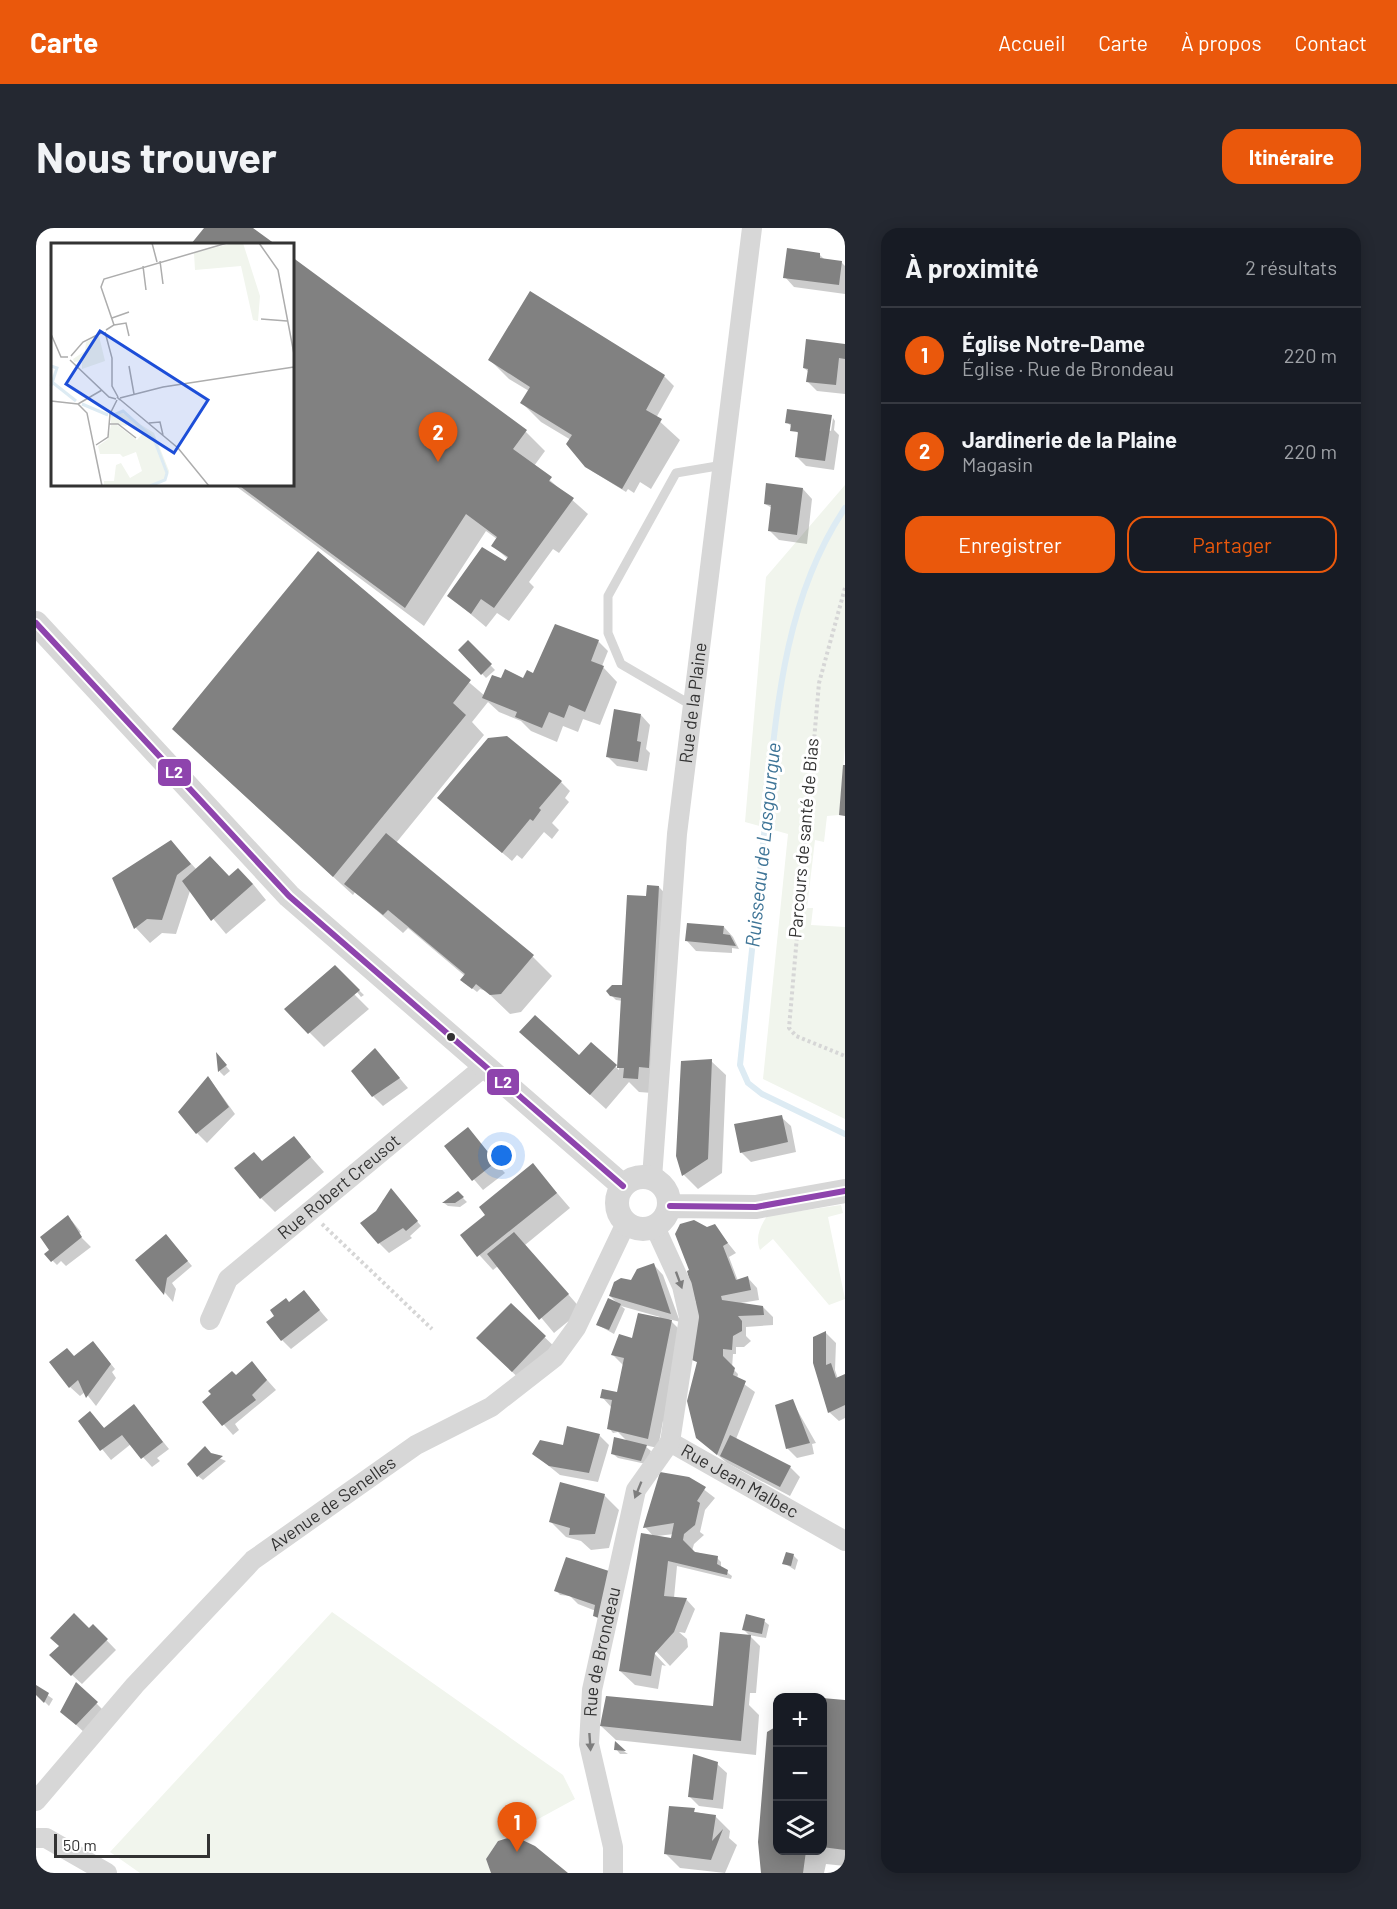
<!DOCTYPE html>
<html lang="fr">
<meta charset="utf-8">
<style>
body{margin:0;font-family:Barlow,sans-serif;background:#242831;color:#f1f3f6}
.controls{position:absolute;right:18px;bottom:18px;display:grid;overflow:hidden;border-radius:12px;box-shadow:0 3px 15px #0003}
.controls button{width:54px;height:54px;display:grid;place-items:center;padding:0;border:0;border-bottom:2px solid #363941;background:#171b24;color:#f1f3f6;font:30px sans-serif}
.scale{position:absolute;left:18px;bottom:15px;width:156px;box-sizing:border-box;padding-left:6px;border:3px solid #333;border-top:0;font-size:16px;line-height:21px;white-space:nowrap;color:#333;-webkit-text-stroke:4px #fff;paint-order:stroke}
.you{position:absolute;left:466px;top:928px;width:21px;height:21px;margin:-15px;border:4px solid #fff;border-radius:50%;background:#1a73e8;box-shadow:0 0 0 9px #1a73e833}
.badge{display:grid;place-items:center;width:39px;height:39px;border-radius:50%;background:#ea580c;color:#fff;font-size:20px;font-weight:700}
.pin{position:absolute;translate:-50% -50px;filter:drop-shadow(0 2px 3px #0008)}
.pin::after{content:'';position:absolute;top:32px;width:21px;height:18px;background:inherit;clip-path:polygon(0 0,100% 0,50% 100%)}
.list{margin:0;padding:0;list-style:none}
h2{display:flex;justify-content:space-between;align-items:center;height:78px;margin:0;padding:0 24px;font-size:26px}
h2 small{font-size:20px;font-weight:400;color:#9ea1a6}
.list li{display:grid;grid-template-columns:39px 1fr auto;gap:18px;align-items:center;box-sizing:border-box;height:96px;padding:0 24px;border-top:2px solid #363941}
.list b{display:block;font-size:22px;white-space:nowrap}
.list p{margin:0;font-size:20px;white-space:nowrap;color:#9ea1a6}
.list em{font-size:20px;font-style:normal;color:#9ea1a6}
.actions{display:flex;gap:12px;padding:18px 24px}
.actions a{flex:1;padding:14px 0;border:2px solid #ea580c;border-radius:18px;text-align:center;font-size:21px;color:#ea580c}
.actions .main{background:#ea580c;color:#fff}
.icon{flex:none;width:33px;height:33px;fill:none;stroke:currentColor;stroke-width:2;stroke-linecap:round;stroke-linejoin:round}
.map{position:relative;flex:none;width:809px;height:1645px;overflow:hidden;border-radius:18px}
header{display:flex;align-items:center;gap:36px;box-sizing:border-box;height:84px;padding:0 30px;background:#ea580c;color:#fff}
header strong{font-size:28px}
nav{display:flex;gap:33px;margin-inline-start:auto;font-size:21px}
.intro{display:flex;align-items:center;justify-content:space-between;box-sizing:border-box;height:144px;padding:0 36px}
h1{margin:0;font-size:42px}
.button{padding:15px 27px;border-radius:18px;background:#ea580c;color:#fff;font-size:21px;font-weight:700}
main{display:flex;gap:36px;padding:0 36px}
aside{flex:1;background:#171b24;border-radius:18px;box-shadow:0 3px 15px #0003}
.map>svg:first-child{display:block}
.green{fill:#f1f5ed}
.shadow{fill:#0003;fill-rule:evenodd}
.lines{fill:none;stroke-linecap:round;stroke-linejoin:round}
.stream{stroke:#ddebf3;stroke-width:6}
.building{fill:#818181}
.path{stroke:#d6d6d6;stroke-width:4;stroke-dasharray:3 3;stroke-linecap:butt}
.service{stroke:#d7d7d7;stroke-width:9}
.minor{stroke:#d7d7d7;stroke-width:20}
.tertiary{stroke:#d7d7d7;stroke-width:24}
.bus-1-casing{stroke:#fff;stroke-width:10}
.bus-1{stroke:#8e44ad;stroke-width:6}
.oneway{fill:#7d7d7d}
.bus-dot{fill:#333;stroke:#fff;stroke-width:2}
.labels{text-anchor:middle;stroke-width:6;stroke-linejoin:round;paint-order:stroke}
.street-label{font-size:18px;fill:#333;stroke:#fff}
.water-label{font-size:20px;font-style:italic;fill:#3f7597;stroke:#fff}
.inset-river{fill:none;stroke:#ddebf3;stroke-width:3}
.inset-road{fill:none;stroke:#adadad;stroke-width:1.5}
.view{fill:#1d4ed8;fill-opacity:0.15;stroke:#1d4ed8;stroke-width:3}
.inset-edge{fill:none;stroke:#333;stroke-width:3}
.line-badge{stroke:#fff;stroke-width:2}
.badge-label{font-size:16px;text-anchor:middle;font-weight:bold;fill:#fff}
</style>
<header>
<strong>Carte</strong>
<nav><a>Accueil</a><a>Carte</a><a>À propos</a><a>Contact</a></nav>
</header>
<div class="intro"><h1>Nous trouver</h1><a class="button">Itinéraire</a></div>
<main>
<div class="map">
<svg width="809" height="1645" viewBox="0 0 809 1645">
<rect width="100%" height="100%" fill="#fff"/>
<path class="green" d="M809,257V518L803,587L791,588L788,614L779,612L771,680H777L775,697L809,699V891L727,851L752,606L709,594L730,349Z
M805,977L807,985L792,989L809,1071L793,1077L737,1011L724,1022C719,1009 724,999 731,988Z
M296,1384L527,1547L539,1571L462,1613L450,1631L455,1645H104L74,1624Z"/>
<path class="shadow" d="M170,0H214L237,16H157Z
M783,26L789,32L805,34L809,38V66L758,59L749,49Z
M256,31L490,204L509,223L498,238L552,286L523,325L517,321L493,354L498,359L473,393L461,385L450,399L413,368L477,341L472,331L457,318L461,311L450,303L388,398L197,256H256Z
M809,118V166L781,163L772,154L773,144L768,140Z
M454,132L628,148L638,158L620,190L644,212L615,261L604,254L598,265L592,261L590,264L556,243L535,212L505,194L486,175L493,163L473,151Z
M795,188L792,202L795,203L797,190L799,193L798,202L803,207L798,242L770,238L760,228L764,207L751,194Z
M767,261L776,271L771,316L743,312L733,302L736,280L729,276Z
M282,325L449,468L466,452L487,451L498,447L562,413L572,423L566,438L581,454L564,497L547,491L542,504L527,498L521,514L495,503L485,493L463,484L452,474L436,494L448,507L360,615L497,729L516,748L485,784L474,786L450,763L444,761L441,764L431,756L429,748L372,700L367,705L319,664L317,667L157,520Z
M432,414L459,442L450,450L424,422Z
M605,487L614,497L610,521L614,525L611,543L581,538L571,528Z
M525,554L534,563L529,570L533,574L516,595L523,602L516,611L508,604L486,631L481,627L476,633L413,580Z
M135,614L161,642L217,656L230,672L190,706L154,663L140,706L126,705L114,715L100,700L78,651Z
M623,659L637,674L616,865L603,864L593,854L570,881L500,818L544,829L555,816L583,842L587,773L580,772L575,767L587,761L612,670Z
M688,699L697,709L703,721L696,720V725L660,723L651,713Z
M299,739L328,767L325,769L321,764L318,766L333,781L288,819L250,781Z
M182,828L194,843L188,848L184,844Z
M348,832L372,860L347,878L337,868Z
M675,833L690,847L686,945L662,961L648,947L642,918Z
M173,850L199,886L171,915L161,905Z
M745,889L755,898L760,924L715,934L705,924Z
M258,910L288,944L239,984L225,970L226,935Z
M410,919L456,931L469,945L447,962Z
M497,937L534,980L489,1017L546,1082L518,1105L462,1038L457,1042L426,1008L452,987Z
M357,964L385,998L374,1008L376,1010L353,1025L343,1015L349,977L346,973Z
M422,965L431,974L424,979L412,978L408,975Z
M36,993L45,1004L42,1006L55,1019L30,1038L25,1033L21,1037L10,1026L13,1024L21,1029L6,1009Z
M678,998L700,1025L693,1029L702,1053L712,1050L721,1060L723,1072L705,1075L727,1079L737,1089V1097L710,1099V1108L715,1113L708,1119H700V1126H697L696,1140L702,1146L701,1151L719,1164L700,1211L754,1239L764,1249L754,1268L691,1235L661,1209L662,1135L658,1132L671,1000Z
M130,1008L156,1038L136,1055L140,1061L137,1074L101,1032Z
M618,1037L627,1047L644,1094L633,1091L645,1103L633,1194L627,1193L622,1220L608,1217L615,1223L610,1236L582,1230L577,1226L592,1214L582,1204L577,1205L573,1200L576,1180L566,1169L583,1166L588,1138L577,1127L624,1089L585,1078L589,1081L578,1106L562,1097L583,1077L574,1068Z
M268,1064L292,1092L255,1121L246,1112L253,1075Z
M475,1077L524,1124L491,1158L456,1125Z
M790,1105L800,1115L799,1142L802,1151L809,1148V1190L803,1193L793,1184L779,1110Z
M61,1119L79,1141L76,1144L80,1150L60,1178L49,1164L44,1168L34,1159L38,1130Z
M216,1135L240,1162L199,1196L203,1202L197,1207L168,1174Z
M756,1173L780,1215L776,1216L778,1226L761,1230L751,1220Z
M98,1178L133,1221L121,1230L124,1233L116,1239L95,1216L75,1232L44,1194L54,1185L69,1201Z
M563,1207L573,1217L562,1254L524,1247L498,1226Z
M176,1227L190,1233L167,1252L162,1248Z
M653,1250L679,1270L669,1282L664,1304L668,1307L658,1316L656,1323L681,1330L685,1334V1340L696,1348L695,1351L641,1338L638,1370L650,1371L659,1381L649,1405L643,1404L651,1411L652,1419L634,1438L618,1421V1425L630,1438L626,1437L622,1461L599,1457L584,1443L618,1309L609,1299ZM638,1306L637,1311L621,1308Z
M568,1267L583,1282L573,1320L555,1322L545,1313L530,1309L515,1294Z
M757,1327L762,1332L759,1342L748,1335Z
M585,1355L564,1392L559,1388L560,1383L542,1376L534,1368L524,1367L520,1362Z
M728,1393L733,1397L730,1410L713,1407L724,1418L720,1465H714L713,1477L723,1487L720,1527L580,1512L565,1498L679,1479L714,1408L708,1402Z
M57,1398L80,1422L46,1456L25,1437L24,1418Z
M41,1456L70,1485L50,1506L26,1484Z
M0,1459L17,1471L13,1478L0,1465Z
M786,1472L809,1473V1638L790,1636L788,1645H726L733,1505L742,1500V1622H786Z
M580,1516L589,1524L592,1526H584L580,1521Z
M681,1536L691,1545L687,1581L663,1578L653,1568Z
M635,1579L679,1588L694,1603L693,1610L701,1617L689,1645L644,1640L630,1626Z"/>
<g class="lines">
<path class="stream" d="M809,280C746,374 740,488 729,597C721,677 713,757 704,837L712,855L726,866L809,906"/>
</g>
<path class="building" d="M168,0H217L239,16H155Z
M751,20L784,25V30L806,33L803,57L747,50Z
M256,29L491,202L477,221L516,249L513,253L538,270L458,380L445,371L435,386L411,368L446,319L469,333L472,329L455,318L461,309L430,286L369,380L201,256H256Z
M494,63L629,147L610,182L626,191L586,261L549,239L530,216L536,207L484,175L494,159L452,132Z
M770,111L809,116V131L803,130L800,157L770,154L772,141L767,140Z
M751,181L796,187L789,233L759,229L762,204L754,203L755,196L749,195Z
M730,255L767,260L761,307L732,303L735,277L728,276Z
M282,323L435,452L417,475L430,487L297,649L136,501Z
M519,396L563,412L555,433L568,438L549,484L533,477L528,490L513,484L506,500L479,489L481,484L446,470L456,447L465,450L469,441L487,450L491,442L497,445Z
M432,412L456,436L445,447L422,422Z
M578,481L605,486L601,513L605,514L602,534L570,529Z
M471,508L526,553L503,580L505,582L497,593L494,591L466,625L401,570L452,510Z
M807,537H809V588L803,587Z
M350,605L498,727L465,766L454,767L440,756L436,761L424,752L429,746L352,682L347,687L308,656Z
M135,612L155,636L141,647L126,692L111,691L98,701L76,650Z
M174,628L193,648L202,640L217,656L175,693L146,653Z
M611,657L623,658L613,840L603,839L602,851L587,850L588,840H581L585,770L574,768L570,763L576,757H586L591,667L610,668Z
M651,695L688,698L687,706L694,707L700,718L649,713Z
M299,737L324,762L272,806L248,781Z
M499,787L543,827L555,814L581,837L554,867L483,804Z
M339,820L364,850L336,869L315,843Z
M180,824L191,837L182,844Z
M676,831L672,931L646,948L640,928L645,833Z
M172,848L193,879L160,906L142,884Z
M746,887L752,914L704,925L698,896Z
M432,899L460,934L436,953L408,918Z
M258,908L275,929L224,971L198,940L218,924L226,933Z
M497,935L521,965L441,1029L424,1007L449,987L443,979Z
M355,960L382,993L370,1003L367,1000L342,1016L324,995L340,983Z
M422,963L428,969L419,975H406Z
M32,987L46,1009L15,1034L8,1026L13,1022L4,1009Z
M658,992L671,999L679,996L692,1015L687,1018L700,1052L712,1048L715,1062L685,1068L686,1072L727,1078L728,1087L702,1088L706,1093V1103L697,1108L696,1122L687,1121V1128L699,1140L697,1147L710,1153L681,1227L660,1210L651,1173L661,1134L656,1132L660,1076L651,1043L653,1042L639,1006L644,996Z
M478,1004L533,1066L503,1092L451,1026Z
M130,1006L152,1033L131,1050L128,1067L99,1032Z
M618,1035L635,1086L573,1068L578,1054L585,1050L595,1052L601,1041Z
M268,1062L284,1082L245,1113L230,1094L238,1088L234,1082L250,1070L253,1074Z
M572,1070L585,1076L573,1102L560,1097Z
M475,1075L510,1108L476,1144L440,1110Z
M602,1085L636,1092L612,1211L571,1201L576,1172L564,1170L566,1161L581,1164L588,1130L575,1127L583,1106L596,1110Z
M790,1103V1137L795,1135L800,1150L809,1146V1177L792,1185L777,1135V1109Z
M57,1113L75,1136L50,1170L42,1152L33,1160L13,1134L31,1120L38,1128Z
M216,1133L231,1152L216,1167L220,1172L186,1198L166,1174L175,1166L172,1163L196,1143L200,1147Z
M757,1171L774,1215L750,1221L739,1177Z
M98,1176L127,1214L105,1231L86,1207L64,1223L42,1193L54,1183L68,1200Z
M531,1198L564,1206L553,1245L513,1238L496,1226L504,1212L527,1217Z
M694,1207L755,1238L744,1259L684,1228Z
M578,1209L611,1217L605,1233L575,1226Z
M169,1218L175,1225L187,1228L161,1249L151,1236Z
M624,1244L653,1249L670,1259L661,1273L664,1275L659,1297L648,1306L647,1312L659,1324L682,1328L681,1336L692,1342L691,1347L632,1333L628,1368L651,1370L638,1404L619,1425L615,1448L583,1443L605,1305L635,1310L638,1295L607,1300Z
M524,1254L569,1266L559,1306L533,1307L534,1300L513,1294Z
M750,1324L758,1326L755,1338L746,1336Z
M530,1329L576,1344L569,1392L557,1388L559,1377L518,1363Z
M38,1385L53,1400L57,1396L72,1411L35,1448L13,1427L23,1418L14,1410Z
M710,1386L729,1391L726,1406L706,1402Z
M684,1404L715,1407L705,1513L564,1498L570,1468L677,1478Z
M40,1454L62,1474L40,1497L24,1484Z
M0,1457L13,1465L8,1475L0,1467Z
M786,1470L809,1472V1622L786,1619Z
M741,1498V1623H770L767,1645H725L722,1614L731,1504Z
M579,1513L590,1523L578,1522Z
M657,1526L682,1534L677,1572L652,1569Z
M633,1578L659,1580L658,1584L680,1587L676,1613L687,1601L675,1632L628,1626Z
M478,1608L499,1618L532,1645H455L450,1631L462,1613Z"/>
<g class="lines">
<path class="path" d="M809,360L783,455L753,800L760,808L809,828
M286,996L396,1101"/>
<path class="service" d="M657,478L585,436L572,405V368L640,245L687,237"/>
<g class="minor">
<path id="s1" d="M616,950L641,606L716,0"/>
<path d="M619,999L646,1058L653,1089L634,1214"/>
<path id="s2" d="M174,1092L192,1051L449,838"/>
<path id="s3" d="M634,1214L809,1313"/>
<path id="s4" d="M0,1573L99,1457L217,1332L380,1217L455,1179L519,1129L540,1100L590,995"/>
<path d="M0,1610H10L71,1645"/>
<path id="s5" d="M577,1645V1619L553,1516L556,1462L600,1262L634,1214"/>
</g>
<path class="tertiary" d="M0,395L253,668L587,958
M581 975a26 26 0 1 1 52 0a26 26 0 1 1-52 0Z
M634,978L720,979L809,963"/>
<g class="bus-1-casing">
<path id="bus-1" d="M0,395L253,668L587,958
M634,978L720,979L809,963"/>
</g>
<use href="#bus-1" class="bus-1"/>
</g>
<defs><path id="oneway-solid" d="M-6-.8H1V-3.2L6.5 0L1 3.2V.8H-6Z" transform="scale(1.5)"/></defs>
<g class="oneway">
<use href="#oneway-solid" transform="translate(643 1052) rotate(70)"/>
<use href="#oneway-solid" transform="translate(602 1262) rotate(112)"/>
<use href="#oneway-solid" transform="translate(554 1514) rotate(86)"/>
</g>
<circle class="bus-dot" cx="415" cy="809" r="5"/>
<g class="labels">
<g class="street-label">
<text dy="6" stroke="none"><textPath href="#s1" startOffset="477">Rue de la Plaine</textPath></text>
<text transform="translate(768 610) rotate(-85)" y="6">Parcours de santé de Bias</text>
<text dy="6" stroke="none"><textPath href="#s2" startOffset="189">Rue Robert Creusot</textPath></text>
<text dy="6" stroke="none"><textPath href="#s3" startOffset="80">Rue Jean Malbec</textPath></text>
<text dy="6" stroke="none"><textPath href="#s4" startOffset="422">Avenue de Senelles</textPath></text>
<text dy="6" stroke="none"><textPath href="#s5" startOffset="225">Rue de Brondeau</textPath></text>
</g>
<g class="water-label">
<text transform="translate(727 617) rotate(-84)" y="7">Ruisseau de Lasgourgue</text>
</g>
</g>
<g transform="translate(15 15)">
<rect width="243" height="243" fill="#fff"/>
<path d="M182,0H192L209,53L207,78L202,77L190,23L144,27L143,10ZM48,93L54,118L31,126V118L23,119L22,116L34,108L35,99ZM70,169L103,190L118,228L114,238L102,243H53V238H63L65,222L70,220L79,235L91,228L85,209L72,214L69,211H49L47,203L57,196L60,182H66L86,197L91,191L79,179L75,183L60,180V174Z" fill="#f1f5ed"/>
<path class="inset-river" d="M0,123L6,125L0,143M1,139L25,158M31,161L57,172M60,173L72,168L103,196L116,230L114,237L99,243"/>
<path class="inset-road" d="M101,0L106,19M208,0L227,27L243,111M109,18L112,41M92,23L95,47M61,75L78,69M210,76L236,78M63,82L75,80L78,93M55,87L63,82L50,44L53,36L176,0M54,89L61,115V143L67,154M0,91L10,114H17M20,113L32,99L52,89M19,117L58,154L65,156M78,123L83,151M69,155L112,144L243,124M69,157L66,154L127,205L158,243M0,158L27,161M27,161L36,170L51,243M27,161L51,147M98,180L109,179L112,192M58,181H67L85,195M45,202L57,194L59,171L66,157"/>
<path class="view" d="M49,88L157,157L123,210L15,141Z"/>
<rect width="243" height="243" class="inset-edge"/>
</g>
<g class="line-badge">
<rect x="121" y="530" width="35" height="29" rx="6" fill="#8e44ad"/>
<rect x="450" y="840" width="34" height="28" rx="6" fill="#8e44ad"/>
</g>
<g class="badge-label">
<text x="138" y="550">L2</text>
<text x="467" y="860">L2</text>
</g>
</svg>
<div class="controls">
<button>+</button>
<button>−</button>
<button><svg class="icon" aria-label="layers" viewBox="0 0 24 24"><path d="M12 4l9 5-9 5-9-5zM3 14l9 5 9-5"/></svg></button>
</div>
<div class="scale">50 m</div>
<div class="you"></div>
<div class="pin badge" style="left:481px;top:1624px">1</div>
<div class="pin badge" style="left:402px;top:234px">2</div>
</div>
<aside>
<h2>À proximité<small>2 résultats</small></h2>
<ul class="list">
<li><span class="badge">1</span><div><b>Église Notre-Dame</b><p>Église · Rue de Brondeau</p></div><em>220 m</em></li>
<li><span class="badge">2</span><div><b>Jardinerie de la Plaine</b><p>Magasin</p></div><em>220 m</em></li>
</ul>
<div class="actions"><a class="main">Enregistrer</a><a>Partager</a></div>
</aside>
</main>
